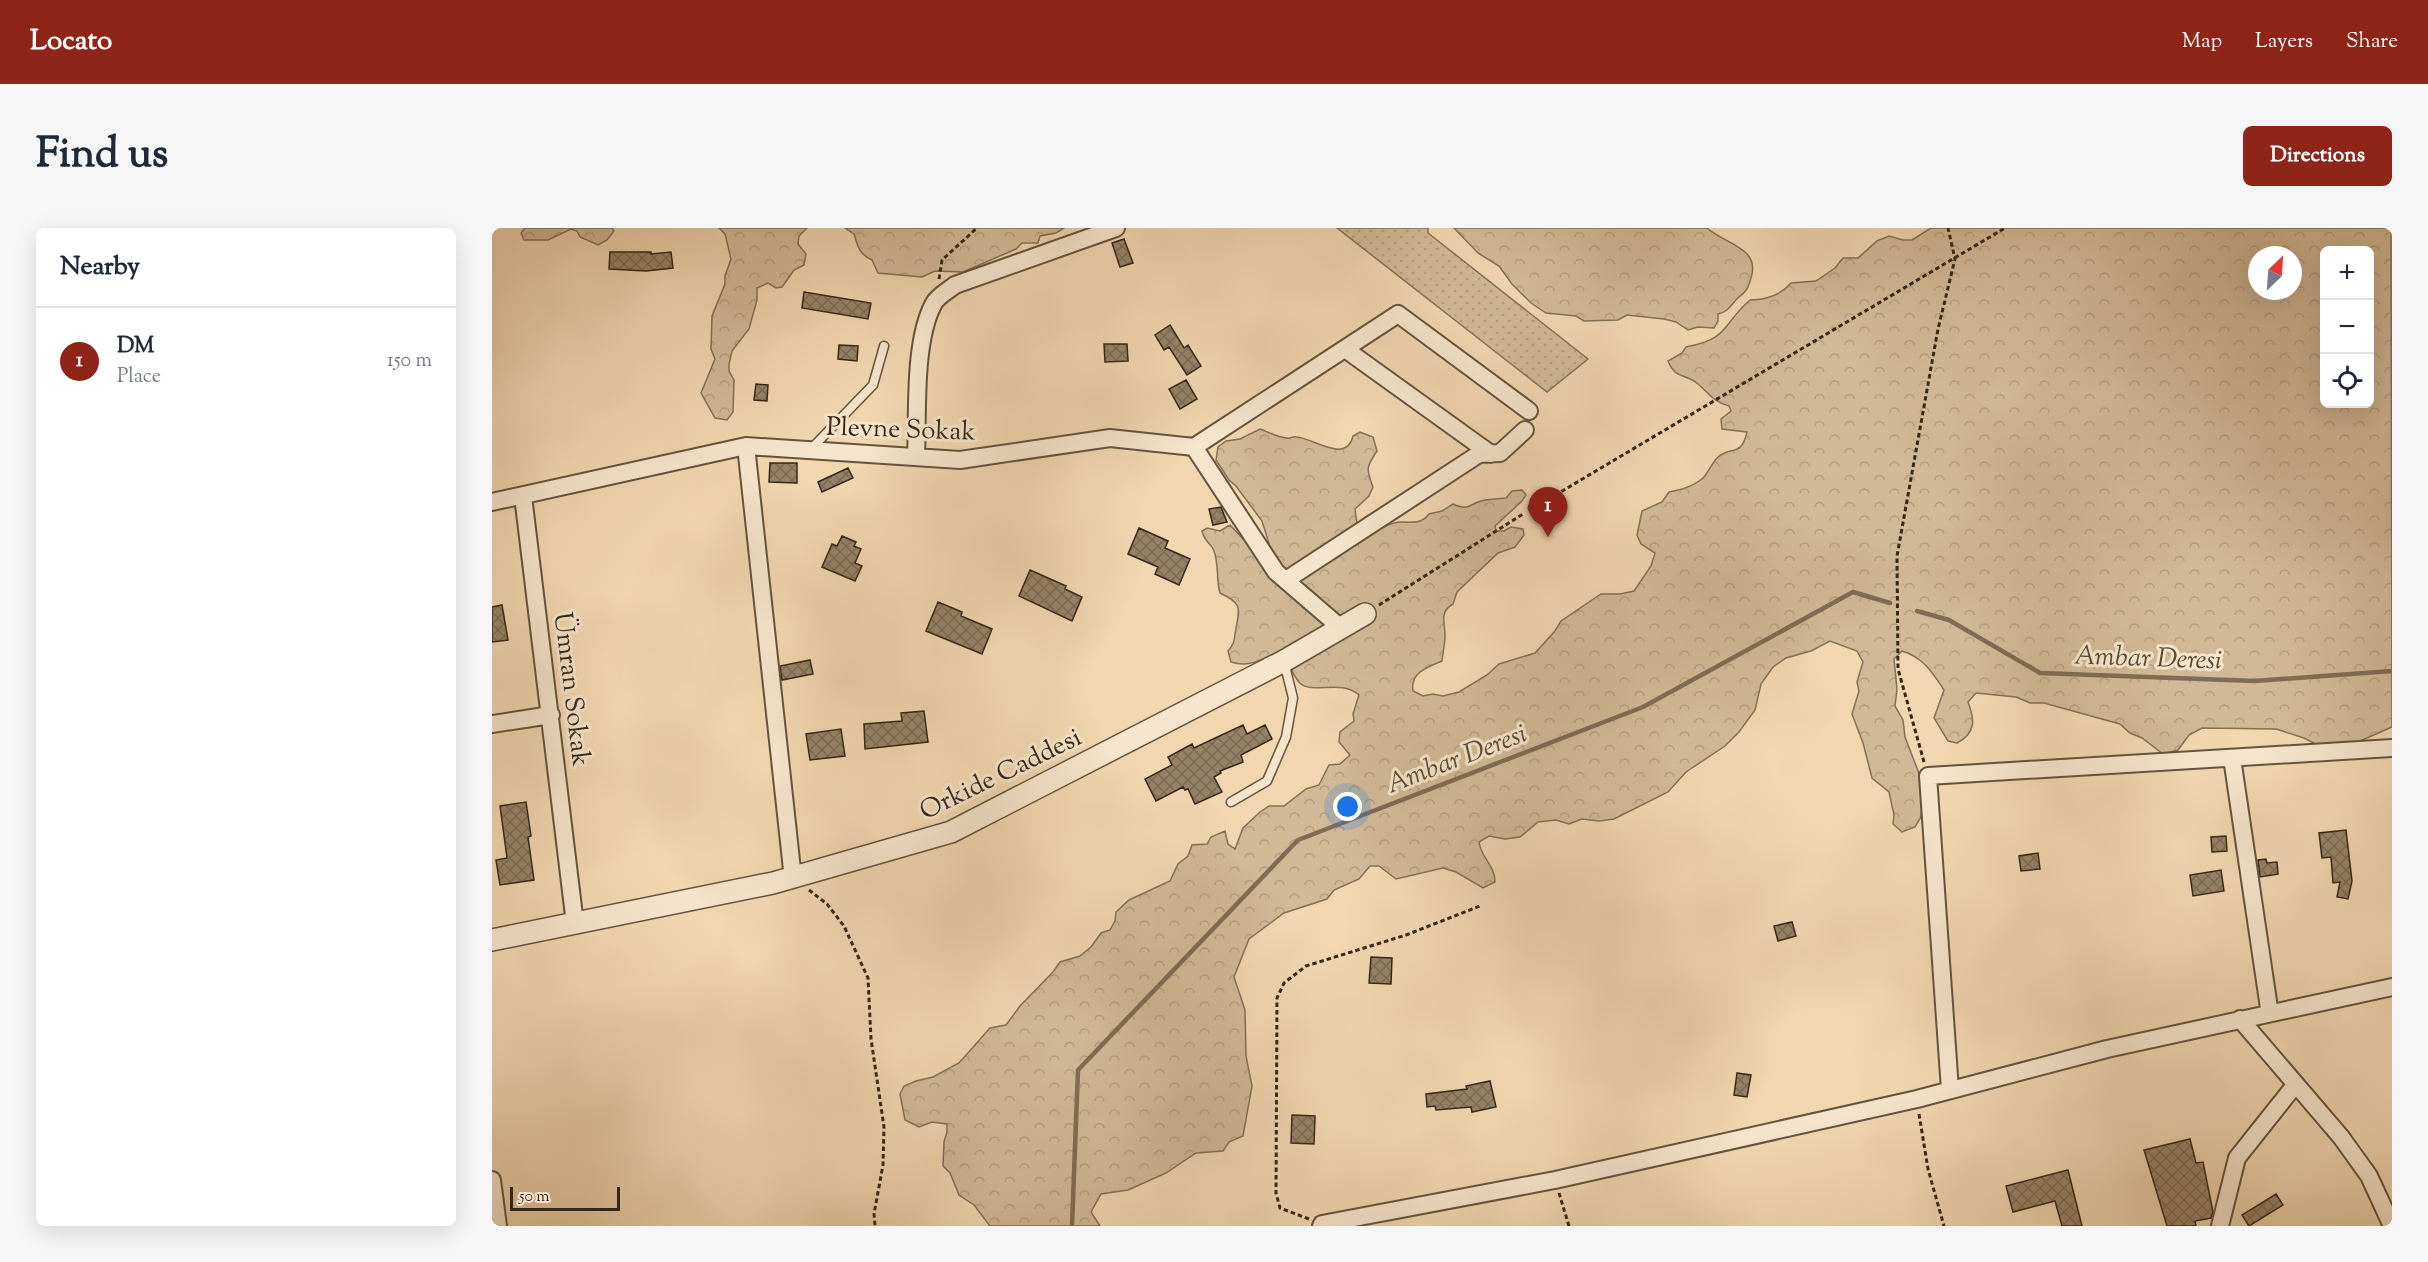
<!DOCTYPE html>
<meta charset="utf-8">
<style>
body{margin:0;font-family:"Sorts Mill Goudy",serif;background:#f6f6f7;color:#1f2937}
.controls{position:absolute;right:18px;top:18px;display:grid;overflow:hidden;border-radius:9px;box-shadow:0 6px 24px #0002}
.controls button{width:54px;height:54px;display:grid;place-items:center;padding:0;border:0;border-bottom:2px solid #e0e1e3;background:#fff;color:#1f2937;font:30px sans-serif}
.compass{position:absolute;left:1756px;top:18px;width:54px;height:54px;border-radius:50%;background:#fff;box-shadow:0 6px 24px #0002;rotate:25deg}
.scale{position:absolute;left:18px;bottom:15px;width:110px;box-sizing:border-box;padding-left:6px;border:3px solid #352717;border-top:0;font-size:16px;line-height:21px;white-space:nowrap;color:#352717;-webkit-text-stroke:4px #f6e4cc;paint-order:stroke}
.you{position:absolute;left:856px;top:579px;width:21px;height:21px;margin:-15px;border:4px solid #fff;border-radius:50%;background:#1a73e8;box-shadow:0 0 0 9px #1a73e833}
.badge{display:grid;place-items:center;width:39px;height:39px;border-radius:50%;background:#8f2418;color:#fff;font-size:20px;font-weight:700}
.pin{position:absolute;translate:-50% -50px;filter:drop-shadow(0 2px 3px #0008)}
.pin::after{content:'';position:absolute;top:32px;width:21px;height:18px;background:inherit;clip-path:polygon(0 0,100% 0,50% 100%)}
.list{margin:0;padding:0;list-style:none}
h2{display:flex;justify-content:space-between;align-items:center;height:78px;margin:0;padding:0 24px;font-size:26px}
h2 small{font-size:20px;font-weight:400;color:#747a83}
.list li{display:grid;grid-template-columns:39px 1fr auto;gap:18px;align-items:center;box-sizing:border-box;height:108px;padding:0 24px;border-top:2px solid #e0e1e3}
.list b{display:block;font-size:22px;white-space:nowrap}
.list p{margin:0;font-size:20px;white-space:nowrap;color:#747a83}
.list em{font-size:20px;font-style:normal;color:#747a83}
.icon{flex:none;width:33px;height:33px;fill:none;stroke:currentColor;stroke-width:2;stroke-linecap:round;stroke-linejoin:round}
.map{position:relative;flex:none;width:1900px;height:998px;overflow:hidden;border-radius:9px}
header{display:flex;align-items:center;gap:36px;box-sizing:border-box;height:84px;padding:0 30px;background:#8f2418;color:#fff}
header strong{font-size:28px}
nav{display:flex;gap:33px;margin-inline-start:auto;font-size:21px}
.intro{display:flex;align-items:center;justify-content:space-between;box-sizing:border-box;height:144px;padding:0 36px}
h1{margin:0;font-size:42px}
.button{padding:15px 27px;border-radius:9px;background:#8f2418;color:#fff;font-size:21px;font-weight:700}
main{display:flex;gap:36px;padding:0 36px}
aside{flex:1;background:#fff;border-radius:9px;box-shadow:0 6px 24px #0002}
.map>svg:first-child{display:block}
.grass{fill:url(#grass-dots);stroke:#837056;stroke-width:1.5}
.forest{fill:url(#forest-crowns);stroke:#837056;stroke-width:1.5;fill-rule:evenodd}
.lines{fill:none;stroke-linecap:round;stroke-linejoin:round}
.stream{stroke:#7f6c54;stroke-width:4.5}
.building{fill:url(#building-cross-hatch);stroke:#352717;stroke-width:1.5}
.service-casing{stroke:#64533d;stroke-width:11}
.minor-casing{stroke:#64533d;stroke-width:20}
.tertiary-casing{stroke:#64533d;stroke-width:24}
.path{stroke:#352717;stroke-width:3;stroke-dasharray:4.5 3;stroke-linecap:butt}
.service{stroke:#f6e4cc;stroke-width:8}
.minor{stroke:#f6e4cc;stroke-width:16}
.tertiary{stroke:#f6e4cc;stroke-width:21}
.labels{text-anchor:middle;stroke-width:6;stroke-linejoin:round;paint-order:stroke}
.street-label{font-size:26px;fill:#352717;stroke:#f6e4cc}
.water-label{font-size:27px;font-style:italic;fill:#5a4a35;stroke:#f6e4cc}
</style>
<header>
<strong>Locato</strong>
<nav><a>Map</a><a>Layers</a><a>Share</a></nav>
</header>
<div class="intro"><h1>Find us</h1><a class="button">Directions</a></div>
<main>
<aside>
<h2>Nearby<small></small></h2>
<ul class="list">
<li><span class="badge">1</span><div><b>DM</b><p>Place</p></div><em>150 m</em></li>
</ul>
</aside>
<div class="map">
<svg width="1900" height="998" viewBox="0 0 1900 998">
<defs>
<pattern id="grass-dots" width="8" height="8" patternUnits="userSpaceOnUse" patternTransform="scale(1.5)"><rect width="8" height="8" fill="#d1b896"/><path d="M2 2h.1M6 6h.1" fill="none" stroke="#b49e81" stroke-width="1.8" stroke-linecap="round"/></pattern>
<pattern id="forest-crowns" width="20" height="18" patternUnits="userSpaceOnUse" patternTransform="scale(1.5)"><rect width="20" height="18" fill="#d1b896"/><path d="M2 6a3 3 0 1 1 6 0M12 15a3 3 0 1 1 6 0" fill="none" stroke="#b49e81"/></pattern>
<pattern id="building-cross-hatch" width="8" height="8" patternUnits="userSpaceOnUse" patternTransform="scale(1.5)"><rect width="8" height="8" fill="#978267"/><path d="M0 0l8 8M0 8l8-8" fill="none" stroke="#7c6a54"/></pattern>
</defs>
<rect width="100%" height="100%" fill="#f1d6b0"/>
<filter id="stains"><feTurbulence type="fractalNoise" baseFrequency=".00333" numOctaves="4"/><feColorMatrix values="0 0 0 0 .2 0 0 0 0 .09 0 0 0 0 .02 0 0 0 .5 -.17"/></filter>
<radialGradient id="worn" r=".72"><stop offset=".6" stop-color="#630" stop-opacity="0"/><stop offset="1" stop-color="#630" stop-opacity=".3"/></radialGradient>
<path class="grass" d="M845,0H936V5L1096,131L1055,164Z"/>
<path class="forest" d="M33,0H120L122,3L115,12L106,17L88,9L85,3L79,1L56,12H32L29,5Z
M227,0H315L307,8L306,16L314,26L312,37L302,42L290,59L284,60L276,55L265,60V72L257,101L240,123L237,136V143L242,152L241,184L235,192L223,190L209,165L223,131L219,121L220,88L233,56V48L239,31L233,6Z
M353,0H572L564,5L548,8L546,15H530L524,21L471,44L443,43L430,49L386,45L380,32C367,26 366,19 362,6Z
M962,0H1215C1232,16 1269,19 1259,50C1256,60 1255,63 1247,69C1239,76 1237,84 1226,86V93L1222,100L1206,99L1196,102L1184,94L1172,91L1135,87L1126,92L1092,93L1084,88L1054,85L1039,75L1020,56L1007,38L986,25Z
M1439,0H1899L1900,499L1857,518L1831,520L1812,510L1784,501L1710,500L1697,507L1686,522L1671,526L1650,510L1638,505L1628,496L1552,475H1538L1524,469L1484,465L1476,474C1483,492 1484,505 1465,515L1456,513L1442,490L1452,462C1441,445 1431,429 1410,423L1402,431L1405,461L1403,478L1411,492L1413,509L1428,548L1430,576L1429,589L1423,599L1410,604L1401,596L1402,587L1397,564L1380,550L1371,515L1360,486L1367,463L1365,454L1371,434L1365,423L1338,413L1319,423L1294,430L1281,439L1269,456L1263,482L1247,504L1233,518L1194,544L1176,564L1122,591L1107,593L1090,591L1077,596L1064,592L1046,594L1028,609L1013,611L997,608L987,614C989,630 1003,637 1003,654L991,660L964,644L951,640L904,651L887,638H878L867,651L842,662L835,671L792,685L757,711L742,749L753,782L754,828L760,858L751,908L737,914L731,923L704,925L674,945L636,962L609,966L599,984L608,998H498L482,977L467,967L458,945L451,938L452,914L455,904V896L440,894L427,899L413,892L408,866L412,858L424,853L441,849L467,835L498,800L514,797L528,778L561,744L568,734L588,728L599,719L609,705L618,702L623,693L624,684L637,672L678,653L686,636L696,628L700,617L715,616L719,609L733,603L736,616L743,621L751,600L768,584L777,578H792L814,561L827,557L837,537L848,536L858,527L847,514L848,504L862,493L861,486L867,467C850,451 822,466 809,456C801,450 796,432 791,423C771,428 761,441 739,434L736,423C744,414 742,410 744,400C748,380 750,375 728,365C724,351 727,336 722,323C719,315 713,315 710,303L715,300L728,303L738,297L754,314L780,325L770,293L744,258L737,252L724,232L726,219L734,213L748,211L768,201C776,204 787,210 795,210C798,211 801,208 804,209C820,209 854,237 861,208L868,204L881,209L885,223C874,239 874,241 881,259L877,268L863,281L865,296L872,305C887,305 889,298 902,295C912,292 921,297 930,292C934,291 934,289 937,286L950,283L961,276C977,283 976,277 989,273C997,271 1006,271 1014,270L1020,263L1030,262L1034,267L1030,273L1003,298L1004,303H1012L1019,299L1031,301L1032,307L1023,319L1006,325L965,364L961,376C947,384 953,394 953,407C953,415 951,424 950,433C935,439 918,445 921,463L931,468L941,466L951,468L967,464L995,447L1007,436L1043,425L1063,403L1069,393L1109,366H1128L1142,363L1159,338L1163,325L1149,316L1145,307L1150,283L1170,274L1177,264C1188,262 1204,257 1212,249C1217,243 1220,235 1226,229C1240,217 1249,230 1255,204L1230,201L1229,191L1239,183L1237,178C1220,173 1218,166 1206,156C1193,145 1184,152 1176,133L1190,125L1194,119C1239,110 1229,97 1258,72C1273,72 1289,67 1299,55L1324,53L1343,40L1351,30H1366L1385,13L1397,8L1411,12H1420ZM1832,22H1878V176H1832ZM1765,27H1801V63H1765Z"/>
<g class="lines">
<path class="stream" d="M1425,383L1457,392L1548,445L1763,453L1900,443
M580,998L586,842L806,612L1151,479L1361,364L1398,375"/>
</g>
<path class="building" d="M632,11L641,35L628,39L620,15Z
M118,24H159V26L179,24L181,40L154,43L117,41Z
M312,64L379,75L376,91L310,80Z
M678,97L692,120L696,117L709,138L695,147L677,119L672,122L663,107Z
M612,116H635L636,133L613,134Z
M347,117L366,118L365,133L346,131Z
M694,152L705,171L688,181L677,161Z
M264,156L276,157L275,173L262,172Z
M278,235H305V255L277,254Z
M356,240L361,250L330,264L326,254Z
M729,279L735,294L721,297L717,281Z
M647,300L676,313L673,320L698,331L687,357L663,346L666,339L636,326Z
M350,308L364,314L362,318L369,321L363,335L370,338L363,353L330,339L340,316L345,318Z
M538,342L574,358L573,361L590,369L580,393L527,368Z
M446,374L470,384L469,388L500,401L490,426L434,403Z
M10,377L16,412L0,414V379Z
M318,432L321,446L290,452L288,438Z
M432,483L436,514L373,521L372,496L410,493L409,485Z
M751,497L755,506L773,497L780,511L749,527L751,534L728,543L729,545L722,549L730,564L703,576L696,561L693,562L691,559L664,573L653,551L680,537L676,529L700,516L702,520Z
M349,501L353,528L318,532L314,506Z
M34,574L39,608L36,609L42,652L8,657L4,632L15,630L8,578Z
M1854,602L1860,653L1856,671L1845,669L1848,654L1841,655L1839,629L1830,630L1827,605Z
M1734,608L1735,623L1720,624L1719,609Z
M1546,625L1548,641L1529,643L1527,628Z
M1774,631L1775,635L1785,634L1786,646L1768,649L1766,632Z
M1729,642L1732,663L1701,668L1698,647Z
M1300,694L1304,708L1286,713L1282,698Z
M879,729L900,730L899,756L877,755Z
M1245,845L1259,847L1255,869L1242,867Z
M998,853L1004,879L980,884L979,879L944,882L943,878L935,879L934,866L975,861L974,858Z
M800,887L823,888L822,916L799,915Z
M1698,911L1704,935L1711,934L1721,984L1719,990L1703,993L1704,998H1675L1652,922Z
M1576,942L1590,998H1570L1563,973L1521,984L1514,958Z
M1784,966L1791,977L1757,998L1750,987Z"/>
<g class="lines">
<g class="service-casing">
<path id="service" d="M318,222L381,157L392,118
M1041,280L1047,287
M739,574L775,553L794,509L801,470L792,434"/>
</g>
<g class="minor-casing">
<path id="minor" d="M853,121L999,226
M254,218L301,651
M702,219L906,86L1037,183
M424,229C426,186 421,113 442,75C446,68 457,62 463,57L624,0
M31,268L83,696
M0,274L254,218L468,232L618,210L702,219L784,344L849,400
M794,352L987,226L1008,225L1033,202
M0,496L59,487
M1740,530L1777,780
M1748,791L1849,909L1877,948L1900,998
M1458,862L1436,548L1900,520
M0,952L6,998
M829,998L830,996L1063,952L1425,871L1615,821L1900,759
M1728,998L1745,930L1803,857"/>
</g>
<g class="tertiary-casing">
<path id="tertiary" d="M0,712L281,655L459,604L792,433L873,386"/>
</g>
<path class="path" d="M447,51L450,32L485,0
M1050,275L1513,0
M887,377L1031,286
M1432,534L1406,441L1405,328L1446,101L1463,31L1456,0
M317,662L335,676L352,698L376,750L379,811L392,899L391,937L382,986L383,998
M1427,886L1436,941L1452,998
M1067,965L1077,998
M817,991L788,980L784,965L785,770L792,755L814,738L914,707L988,678"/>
<use href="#service" class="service"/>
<use href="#minor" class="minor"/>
<use href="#tertiary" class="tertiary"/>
</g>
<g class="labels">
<g class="street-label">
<text transform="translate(409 200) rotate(2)" y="9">Plevne Sokak</text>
<text transform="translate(81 461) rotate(83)" y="9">Ümran Sokak</text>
<text transform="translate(508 545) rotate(-26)" y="9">Orkide Caddesi</text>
</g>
<g class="water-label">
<text transform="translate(1656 429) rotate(2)" y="9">Ambar Deresi</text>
<text transform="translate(964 530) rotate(-21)" y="9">Ambar Deresi</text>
</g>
</g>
<rect width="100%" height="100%" filter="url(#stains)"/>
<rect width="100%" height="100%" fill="url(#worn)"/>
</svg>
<div class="controls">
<button>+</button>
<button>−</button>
<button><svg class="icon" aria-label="locate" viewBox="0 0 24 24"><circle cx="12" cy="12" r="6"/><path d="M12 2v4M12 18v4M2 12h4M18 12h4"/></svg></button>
</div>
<svg class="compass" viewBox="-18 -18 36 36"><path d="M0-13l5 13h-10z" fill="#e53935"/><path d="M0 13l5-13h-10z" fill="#747a83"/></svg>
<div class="scale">50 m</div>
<div class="you"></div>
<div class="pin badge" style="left:1056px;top:309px">1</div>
</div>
</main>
